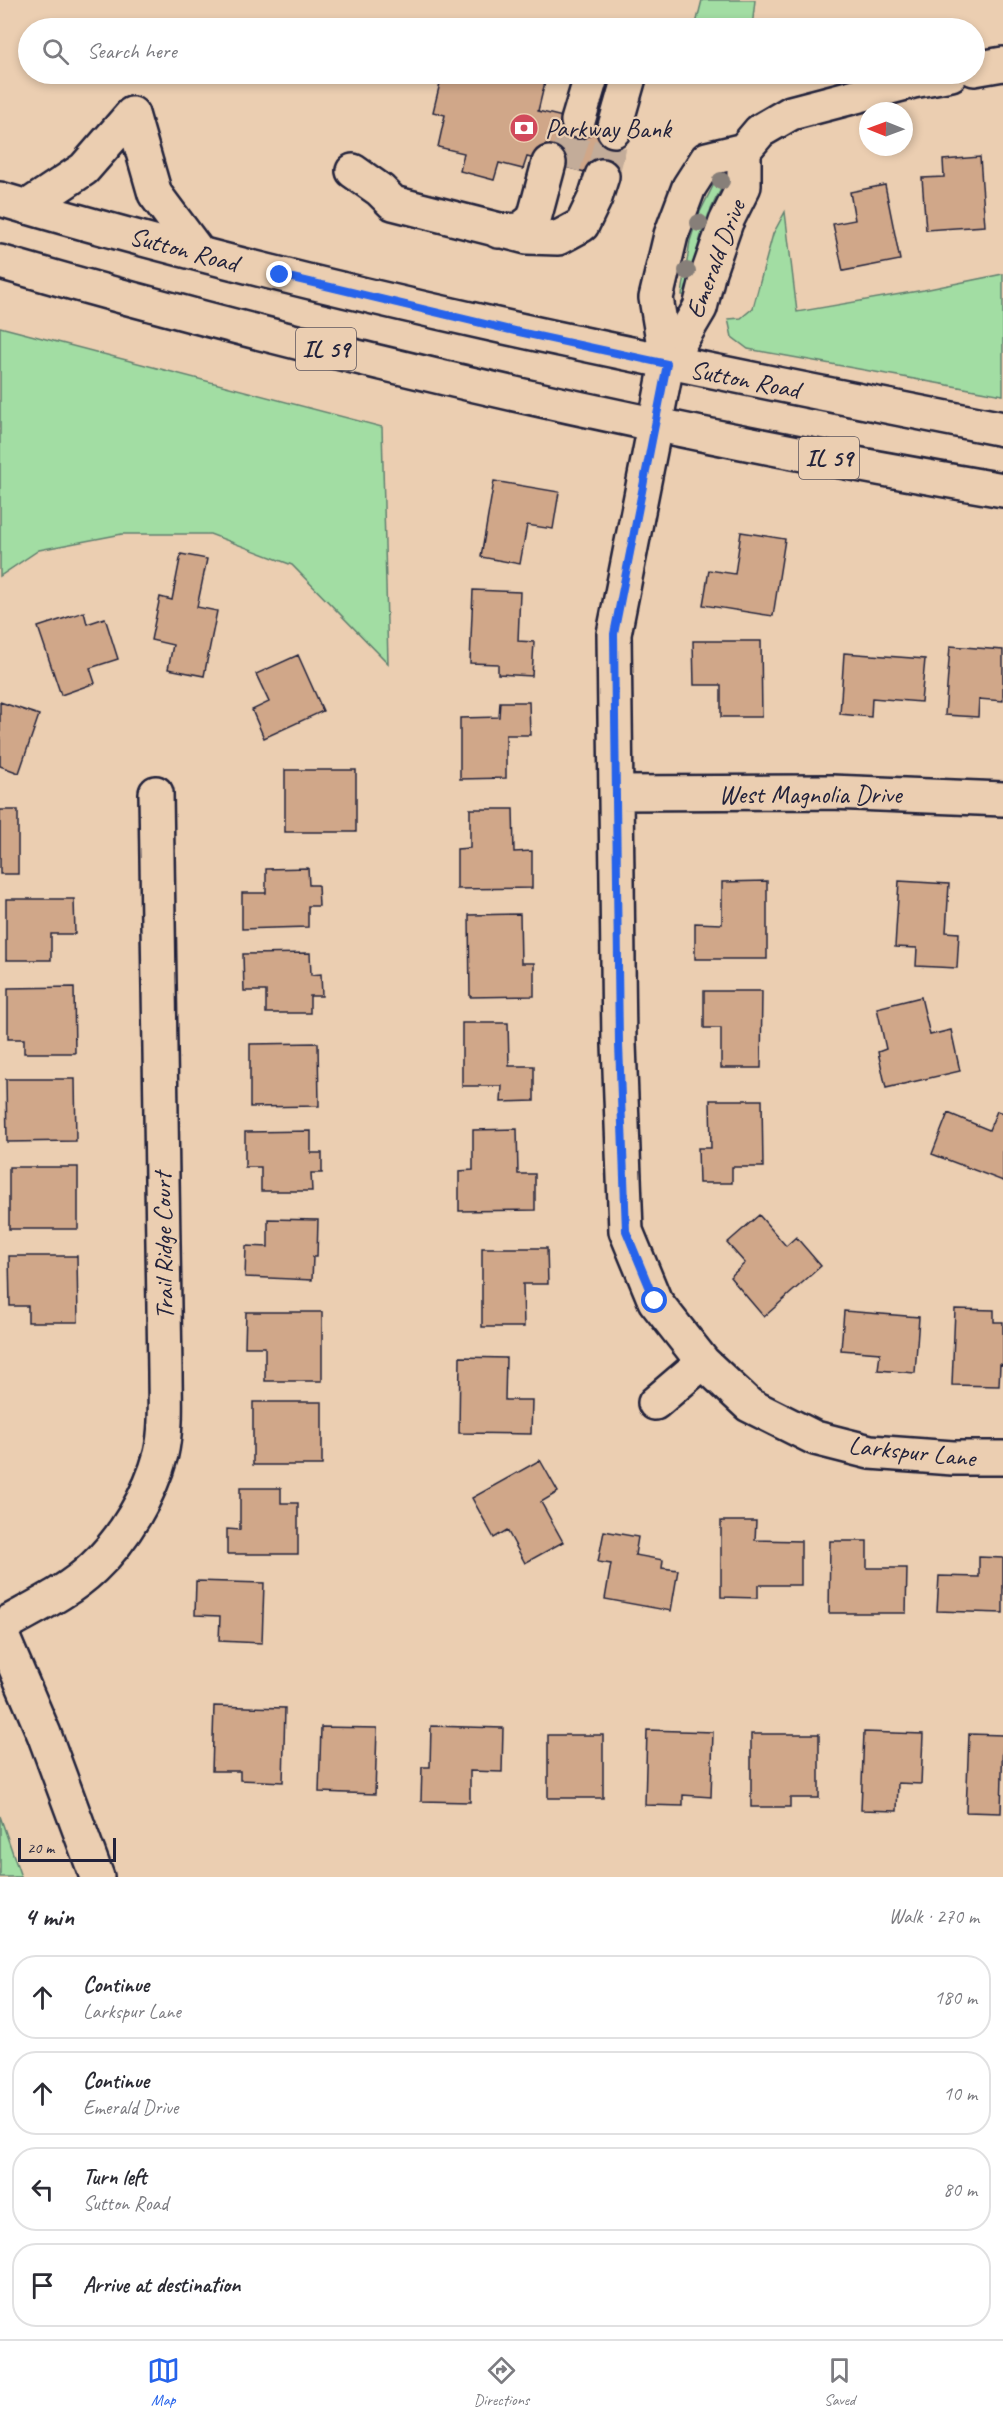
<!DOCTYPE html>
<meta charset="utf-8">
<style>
body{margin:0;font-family:Caveat,sans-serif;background:#f7f7f7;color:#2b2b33}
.compass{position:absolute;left:859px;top:102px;width:54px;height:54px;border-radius:50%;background:#fff;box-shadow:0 3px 9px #0003;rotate:271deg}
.scale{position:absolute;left:18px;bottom:15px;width:98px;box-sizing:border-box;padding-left:6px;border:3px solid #22223b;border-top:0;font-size:16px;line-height:21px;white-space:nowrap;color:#22223b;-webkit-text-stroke:4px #ebceb1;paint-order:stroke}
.stop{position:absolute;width:18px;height:18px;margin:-14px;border:4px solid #2563eb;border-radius:50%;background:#fff}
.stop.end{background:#2563eb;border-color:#fff;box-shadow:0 2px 6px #0008}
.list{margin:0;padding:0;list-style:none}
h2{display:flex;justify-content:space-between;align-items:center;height:78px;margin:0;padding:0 24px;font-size:26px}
h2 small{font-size:20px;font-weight:400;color:#7c7c81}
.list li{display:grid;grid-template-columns:39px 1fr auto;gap:18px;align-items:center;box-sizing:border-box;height:84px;margin:0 12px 12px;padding:0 12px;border:2px solid #e1e1e2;border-radius:24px}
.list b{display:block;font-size:22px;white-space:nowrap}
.list p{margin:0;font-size:20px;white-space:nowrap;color:#7c7c81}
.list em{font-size:20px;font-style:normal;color:#7c7c81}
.icon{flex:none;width:33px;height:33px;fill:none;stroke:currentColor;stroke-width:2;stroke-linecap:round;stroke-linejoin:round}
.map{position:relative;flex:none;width:1003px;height:1877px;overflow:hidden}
.search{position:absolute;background:#fff;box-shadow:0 3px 9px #0003;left:18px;right:18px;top:18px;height:66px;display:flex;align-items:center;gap:15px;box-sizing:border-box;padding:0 21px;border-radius:33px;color:#7c7c81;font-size:22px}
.sheet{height:462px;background:#fff}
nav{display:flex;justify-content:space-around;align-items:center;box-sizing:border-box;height:84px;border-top:2px solid #e1e1e2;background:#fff;font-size:16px;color:#7c7c81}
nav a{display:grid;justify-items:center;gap:3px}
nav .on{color:#2563eb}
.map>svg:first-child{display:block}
.green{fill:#a2dda3;stroke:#62806f;stroke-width:1.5}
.building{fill:#d0a789;stroke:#22223b;stroke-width:1.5}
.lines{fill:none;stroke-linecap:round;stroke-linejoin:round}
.minor-tunnel{stroke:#c3ac99;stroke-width:33;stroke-dasharray:33 16;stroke-linecap:butt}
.minor-casing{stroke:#22223b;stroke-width:38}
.major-casing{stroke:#22223b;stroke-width:38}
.minor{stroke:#ebceb1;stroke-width:33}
.major{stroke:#ebceb1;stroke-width:33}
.tree{fill:#877f79}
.route{stroke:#2563eb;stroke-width:8}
.labels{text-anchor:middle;stroke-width:4.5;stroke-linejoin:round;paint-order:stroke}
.shield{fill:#ebceb1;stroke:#5e565e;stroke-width:1.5}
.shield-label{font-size:24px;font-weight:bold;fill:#22223b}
.poi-label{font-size:26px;fill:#22223b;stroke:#ebceb1;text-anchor:start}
.street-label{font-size:26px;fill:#22223b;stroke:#ebceb1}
</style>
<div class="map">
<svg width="1003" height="1877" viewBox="0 0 1003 1877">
<rect width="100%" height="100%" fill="#ebceb1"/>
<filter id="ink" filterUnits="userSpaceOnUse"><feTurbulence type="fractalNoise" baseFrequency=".0167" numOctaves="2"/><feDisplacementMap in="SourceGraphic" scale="12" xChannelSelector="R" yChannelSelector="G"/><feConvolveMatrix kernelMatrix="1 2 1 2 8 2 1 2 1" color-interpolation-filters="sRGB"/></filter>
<g filter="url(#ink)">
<path class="green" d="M702,0H755L752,28H695Z
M723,166L734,168C704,213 697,243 688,296L682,295L690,241L698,216Z
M785,212L797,312L924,290L1003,274V395L748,349L732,337L728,319L741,318L753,308L773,234Z
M0,327L382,427L388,663L292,565L210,534H122L39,550L0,576Z
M0,1816L21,1877H0Z"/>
<path class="building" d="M457,74H547L538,111L620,131L608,178L527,157L523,169L499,163L494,180L460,171L464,153L438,147L445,115L433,112L442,75L456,78Z
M980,157L985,226L926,230L922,178L944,177L943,160Z
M885,185L900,260L843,271L833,224L855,220L850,192Z
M494,481L559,492L553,529L527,525L520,564L481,557Z
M741,532L785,539L773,616L703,605L709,570L735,574Z
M181,554L207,559L197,607L217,611L204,676L168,669L173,645L151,640L160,597L172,600Z
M473,590L520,592L518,641L534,642L532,676L498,674V664L470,663Z
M84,612L87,624L105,618L118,659L90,668L95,683L61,695L38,627Z
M693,641H761L762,717H721V685H694Z
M950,646L1003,650V701L979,699L978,717L945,715Z
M844,653L925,659L921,702L872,698L871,717L840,714Z
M298,655L323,711L264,738L252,710L269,702L256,674Z
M0,702L39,715L19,773L0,766Z
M500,702H529L530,735H506V778L460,779V718L499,717Z
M285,770H356V832H285Z
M470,809H513L514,852L532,851V888L457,889V849L470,848Z
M0,810H18V874H0Z
M308,868L309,885H318L319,906H308V927L242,929V893H266V869Z
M767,881V959H695V923L722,924V882Z
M899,881L949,884L946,932L959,933L957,968L916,966L917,948L895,947Z
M6,899H74L75,934H51V960H6Z
M520,914L521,963H534V996L470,997L469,915Z
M310,953L311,975L321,974L322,996H310V1013H266V991H244L243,954Z
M74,987L75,1053H24V1039H8V988Z
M704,991H762L761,1068H721V1028H704Z
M921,997L930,1035L951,1030L960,1071L886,1088L878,1052L886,1049L877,1008Z
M462,1023H508L509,1066H534V1101L501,1102L502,1086H462Z
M318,1043L319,1106L250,1107V1044Z
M6,1079H75L76,1141L7,1142Z
M710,1100H762L763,1167H732V1183H699L698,1148H711Z
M997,1111L1003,1113V1181L932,1154L948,1113L989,1130Z
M517,1129L518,1174H535V1210L459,1211V1171L473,1170V1130Z
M311,1131V1153H322V1173H311L312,1191H261V1167H245V1132Z
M9,1167H78V1229H9Z
M759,1215L786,1246L796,1237L821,1266L764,1317L730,1277L745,1263L727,1243Z
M268,1219L318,1220L317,1257H313L312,1280L245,1277L246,1246L268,1247Z
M482,1248H547L548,1284H523L524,1327H482Z
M9,1256H77L78,1322H28V1306H10Z
M955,1309L994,1310V1322H1003V1365L1000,1364L999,1386L952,1385Z
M844,1311L919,1317L915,1373L878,1370L880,1353L841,1350Z
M246,1312H322V1381H265V1347H245Z
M460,1357L506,1358L505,1400H532L531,1434L459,1433Z
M253,1402H322V1465H253Z
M540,1460L558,1492L541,1502L563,1542L525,1563L507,1530L494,1538L472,1498Z
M240,1488H281V1503H298V1554H227V1529L240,1530Z
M721,1521H756L755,1540L801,1541V1585H758V1598L721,1597Z
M604,1531L638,1537L635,1555L663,1560L662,1568L678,1570L671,1611L605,1599L611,1564L598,1562Z
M830,1541H867V1568H907L906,1613H829Z
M979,1557L1003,1558V1613L937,1611L939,1576L979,1577Z
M196,1581L264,1583L262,1643L219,1641L220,1616L195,1615Z
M214,1706L285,1708L283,1782L240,1780V1771H212Z
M431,1726L503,1728L502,1772L470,1771V1802L421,1801L422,1767H430Z
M321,1727L377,1728L375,1794L319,1792Z
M647,1730L713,1732L711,1797L683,1795V1806L645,1805Z
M864,1732L923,1734L921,1784L898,1783L897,1811L861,1810Z
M751,1734H819V1798H790V1807H751Z
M969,1734L1003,1735L1001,1813L966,1812Z
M548,1735H603V1798H548Z"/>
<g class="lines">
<path class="minor-tunnel" d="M564,167L578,121
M602,176L614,130"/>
<g class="minor-casing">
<path id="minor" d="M974,69L1003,64
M951,74L913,81L791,113L760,131L744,150L707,159L689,187L671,235L656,298L667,364L614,634L619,1044L626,1231L655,1301L703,1362L749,1405L815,1438L870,1452L953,1458H1003
M132,114L155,194L199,253
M578,121L592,74
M614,130L630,74
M353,171L380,190L393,203L527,237L558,238L582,225L595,198L602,176
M27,207L84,169L132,114
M498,231L520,230L534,219L549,163
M667,364L700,308L709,271L726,222L744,186V150
M617,793L831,792L1003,799
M655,1403L703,1362
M0,1627C31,1609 67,1593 93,1568C124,1539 150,1495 161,1454C167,1428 165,1398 165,1372L156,793"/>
</g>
<g class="major-casing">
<path id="major" d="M0,199C330,296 666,363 1003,429
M0,262C329,357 665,433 1003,490
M0,1631L44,1734L97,1877"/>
</g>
<use href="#minor" class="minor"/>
<use href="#major" class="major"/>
</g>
<g class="tree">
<circle cx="721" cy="181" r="9"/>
<circle cx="699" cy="223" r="9"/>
<circle cx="687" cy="271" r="9"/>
</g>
</g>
<g class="lines" filter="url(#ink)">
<path class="route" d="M280,275L519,332L667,364L614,634L619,1044L626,1231L655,1301"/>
</g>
<defs>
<g id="bank-disc" transform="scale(1.5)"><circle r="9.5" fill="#d1495b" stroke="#ebceb1"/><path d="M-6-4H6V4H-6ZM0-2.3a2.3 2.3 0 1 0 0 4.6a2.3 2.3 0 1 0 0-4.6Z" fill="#fff"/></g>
</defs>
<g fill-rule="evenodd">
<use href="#bank-disc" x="524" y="128"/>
</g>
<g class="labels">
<g class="shield">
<rect x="296" y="328" width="60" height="42" rx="4.5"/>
<rect x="799" y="437" width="60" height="42" rx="4.5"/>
</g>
<g class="shield-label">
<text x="326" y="357">IL 59</text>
<text x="829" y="466">IL 59</text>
</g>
<g class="poi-label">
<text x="545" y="137">Parkway Bank</text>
</g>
<g class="street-label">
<text transform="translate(184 249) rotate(15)" y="9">Sutton Road</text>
<text transform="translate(715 259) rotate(-69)" y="9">Emerald Drive</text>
<text transform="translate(745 379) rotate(11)" y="9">Sutton Road</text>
<text x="810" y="803">West Magnolia Drive</text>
<text transform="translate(163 1246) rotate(-91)" y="9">Trail Ridge Court</text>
<text transform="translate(912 1451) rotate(6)" y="9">Larkspur Lane</text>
</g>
</g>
</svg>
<svg class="compass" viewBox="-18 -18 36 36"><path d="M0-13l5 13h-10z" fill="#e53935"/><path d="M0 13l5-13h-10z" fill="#7c7c81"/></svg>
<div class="scale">20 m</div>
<div class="stop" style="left:655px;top:1301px"></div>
<div class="stop end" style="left:280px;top:275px"></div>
<div class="search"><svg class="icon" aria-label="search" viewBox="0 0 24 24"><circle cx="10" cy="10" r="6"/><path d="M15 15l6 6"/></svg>Search here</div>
</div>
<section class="sheet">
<h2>4 min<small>Walk · 270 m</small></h2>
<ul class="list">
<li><svg class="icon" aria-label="ahead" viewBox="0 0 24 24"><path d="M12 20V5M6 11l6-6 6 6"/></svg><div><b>Continue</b><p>Larkspur Lane</p></div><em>180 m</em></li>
<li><svg class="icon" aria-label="ahead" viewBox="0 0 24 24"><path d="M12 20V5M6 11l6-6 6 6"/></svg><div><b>Continue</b><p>Emerald Drive</p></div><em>10 m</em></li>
<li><svg class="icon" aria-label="left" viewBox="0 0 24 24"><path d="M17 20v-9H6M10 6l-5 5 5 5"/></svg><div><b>Turn left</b><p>Sutton Road</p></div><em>80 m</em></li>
<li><svg class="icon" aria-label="arrive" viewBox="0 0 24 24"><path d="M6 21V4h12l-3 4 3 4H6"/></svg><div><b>Arrive at destination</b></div></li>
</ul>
</section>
<nav>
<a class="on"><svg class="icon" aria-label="map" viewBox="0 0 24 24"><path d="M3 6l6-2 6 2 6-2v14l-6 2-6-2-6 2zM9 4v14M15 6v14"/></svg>Map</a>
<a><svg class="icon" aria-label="directions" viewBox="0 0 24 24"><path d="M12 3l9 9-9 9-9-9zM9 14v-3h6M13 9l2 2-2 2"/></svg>Directions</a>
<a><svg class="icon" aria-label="saved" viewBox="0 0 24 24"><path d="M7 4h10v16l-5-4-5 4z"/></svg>Saved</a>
</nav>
